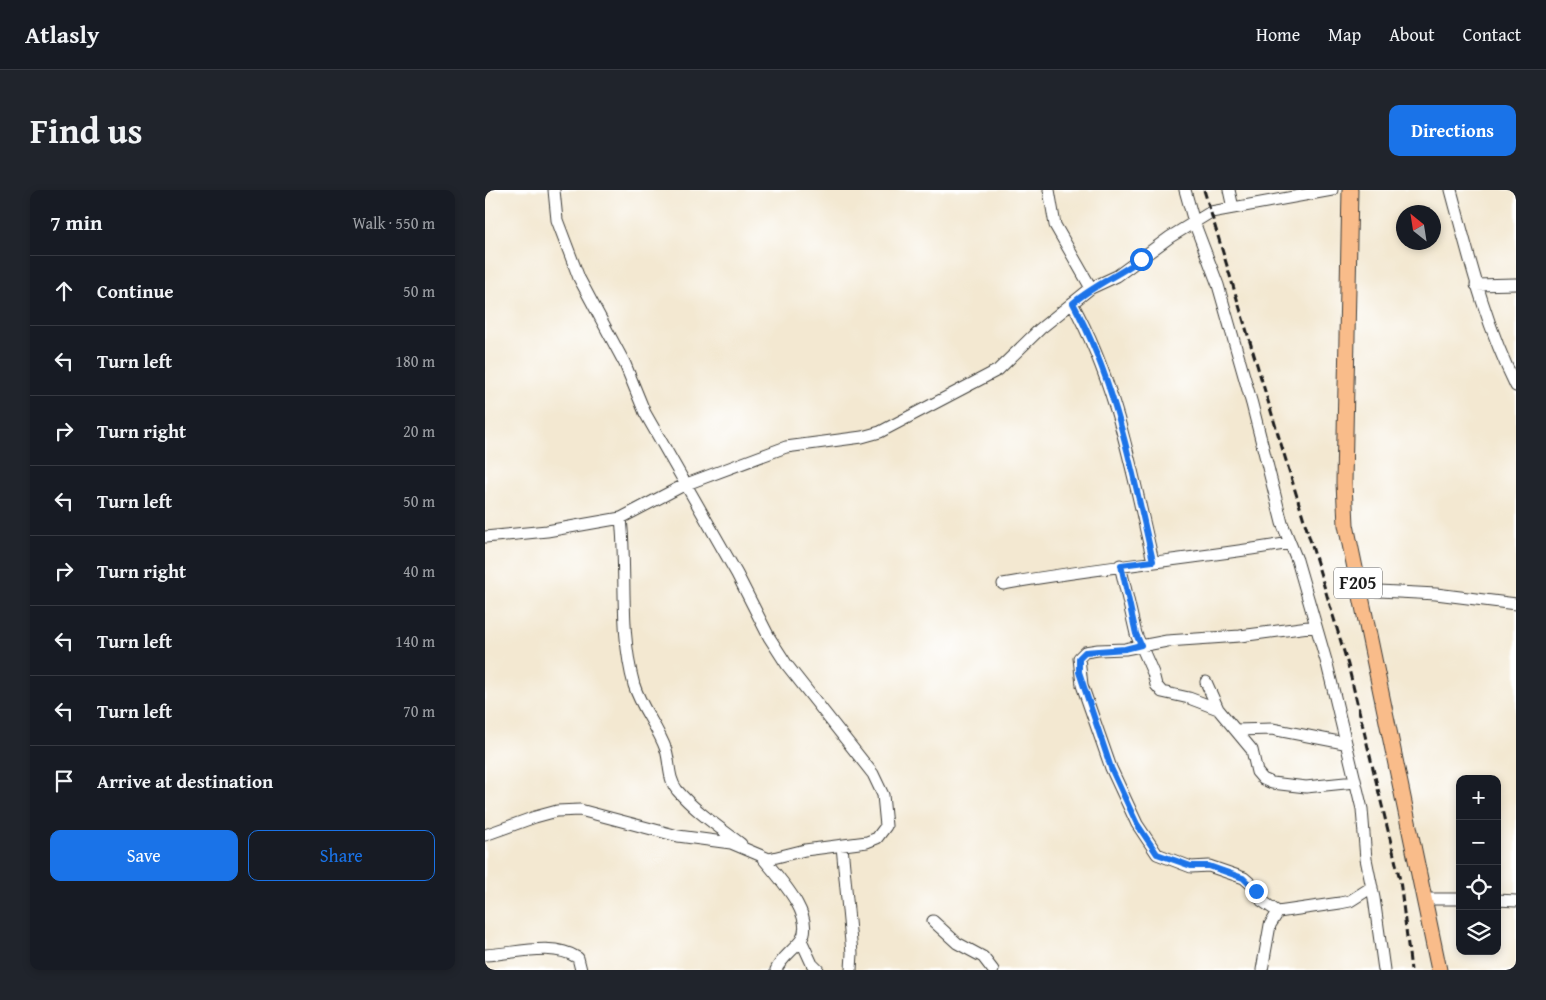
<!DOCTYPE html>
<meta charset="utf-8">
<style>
body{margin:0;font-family:"Gentium Book Plus",serif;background:#20242c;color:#f1f3f6}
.controls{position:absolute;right:15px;bottom:15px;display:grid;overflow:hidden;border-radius:10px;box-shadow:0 2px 8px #0003}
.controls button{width:45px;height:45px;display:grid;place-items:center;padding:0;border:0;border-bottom:1px solid #363941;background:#171b24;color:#f1f3f6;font:25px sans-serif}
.compass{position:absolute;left:911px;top:15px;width:45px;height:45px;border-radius:50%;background:#171b24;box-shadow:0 2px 8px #0003;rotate:330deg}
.stop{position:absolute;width:15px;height:15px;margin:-11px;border:4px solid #1a73e8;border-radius:50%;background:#fff}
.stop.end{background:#1a73e8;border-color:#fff;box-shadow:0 1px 5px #0008}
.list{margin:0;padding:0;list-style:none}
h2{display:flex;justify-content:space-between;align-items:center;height:65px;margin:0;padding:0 20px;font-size:21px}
h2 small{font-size:16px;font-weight:400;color:#9ea1a6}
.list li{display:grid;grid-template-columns:32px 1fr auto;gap:15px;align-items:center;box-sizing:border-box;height:70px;padding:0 20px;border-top:1px solid #363941}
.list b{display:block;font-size:19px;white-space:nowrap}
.list em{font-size:16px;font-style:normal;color:#9ea1a6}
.actions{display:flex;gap:10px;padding:15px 20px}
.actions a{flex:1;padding:11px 0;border:1px solid #1a73e8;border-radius:10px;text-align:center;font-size:18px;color:#1a73e8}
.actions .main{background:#1a73e8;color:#fff}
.icon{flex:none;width:28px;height:28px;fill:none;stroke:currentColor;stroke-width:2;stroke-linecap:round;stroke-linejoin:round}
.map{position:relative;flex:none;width:1031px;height:780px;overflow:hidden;border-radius:10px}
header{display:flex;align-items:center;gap:30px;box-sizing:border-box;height:70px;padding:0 25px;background:#171b24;border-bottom:1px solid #363941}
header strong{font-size:24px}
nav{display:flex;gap:28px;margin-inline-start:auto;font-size:18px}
.intro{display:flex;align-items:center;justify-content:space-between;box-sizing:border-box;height:120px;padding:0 30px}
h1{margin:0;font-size:35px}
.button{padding:12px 22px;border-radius:10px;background:#1a73e8;color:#fff;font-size:18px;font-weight:700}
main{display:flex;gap:30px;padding:0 30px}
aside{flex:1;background:#171b24;border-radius:10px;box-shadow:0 2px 8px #0003}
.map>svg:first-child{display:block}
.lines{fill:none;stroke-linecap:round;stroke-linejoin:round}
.minor-casing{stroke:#3c3b37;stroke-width:13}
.major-casing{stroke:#3c3b37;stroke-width:17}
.minor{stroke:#fff;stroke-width:11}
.major{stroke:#f9bc8a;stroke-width:15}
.rail{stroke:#1c1c1c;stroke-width:3;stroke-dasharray:8 4;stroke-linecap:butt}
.route{stroke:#1a73e8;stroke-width:6}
.labels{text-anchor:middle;stroke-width:4;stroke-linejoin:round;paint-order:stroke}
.shield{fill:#fff;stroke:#606060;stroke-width:1}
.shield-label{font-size:18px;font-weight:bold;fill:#1c1c1c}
</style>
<header>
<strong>Atlasly</strong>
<nav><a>Home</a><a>Map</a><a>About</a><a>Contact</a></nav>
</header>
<div class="intro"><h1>Find us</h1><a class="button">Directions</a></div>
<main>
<aside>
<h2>7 min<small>Walk · 550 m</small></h2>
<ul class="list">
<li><svg class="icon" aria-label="ahead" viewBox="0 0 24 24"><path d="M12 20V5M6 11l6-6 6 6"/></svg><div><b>Continue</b></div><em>50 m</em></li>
<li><svg class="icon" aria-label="left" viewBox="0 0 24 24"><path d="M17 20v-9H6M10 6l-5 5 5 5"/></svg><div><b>Turn left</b></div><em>180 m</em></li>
<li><svg class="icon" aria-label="right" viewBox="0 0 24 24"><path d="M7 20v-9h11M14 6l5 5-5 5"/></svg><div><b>Turn right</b></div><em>20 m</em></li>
<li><svg class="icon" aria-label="left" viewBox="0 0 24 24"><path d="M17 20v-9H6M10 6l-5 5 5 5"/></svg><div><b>Turn left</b></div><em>50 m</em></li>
<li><svg class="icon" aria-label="right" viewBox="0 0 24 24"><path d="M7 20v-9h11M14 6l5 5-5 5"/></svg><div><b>Turn right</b></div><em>40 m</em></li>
<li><svg class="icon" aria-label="left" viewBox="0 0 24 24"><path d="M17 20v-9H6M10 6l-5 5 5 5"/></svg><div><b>Turn left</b></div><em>140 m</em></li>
<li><svg class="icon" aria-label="left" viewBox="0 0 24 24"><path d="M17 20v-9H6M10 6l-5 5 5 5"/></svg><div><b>Turn left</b></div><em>70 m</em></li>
<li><svg class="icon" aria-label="arrive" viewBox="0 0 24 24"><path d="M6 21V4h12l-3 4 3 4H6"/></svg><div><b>Arrive at destination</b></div></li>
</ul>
<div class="actions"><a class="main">Save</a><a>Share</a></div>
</aside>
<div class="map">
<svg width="1031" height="780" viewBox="0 0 1031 780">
<rect width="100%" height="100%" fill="#fff"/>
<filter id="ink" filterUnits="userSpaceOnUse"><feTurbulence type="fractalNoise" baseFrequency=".02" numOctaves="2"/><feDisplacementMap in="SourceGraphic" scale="10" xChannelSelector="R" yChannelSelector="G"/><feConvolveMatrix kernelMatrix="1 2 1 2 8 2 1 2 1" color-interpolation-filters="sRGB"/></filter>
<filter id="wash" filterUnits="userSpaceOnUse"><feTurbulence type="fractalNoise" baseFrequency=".0096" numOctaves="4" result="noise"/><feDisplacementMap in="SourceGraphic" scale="20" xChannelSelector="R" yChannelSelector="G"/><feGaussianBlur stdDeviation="1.12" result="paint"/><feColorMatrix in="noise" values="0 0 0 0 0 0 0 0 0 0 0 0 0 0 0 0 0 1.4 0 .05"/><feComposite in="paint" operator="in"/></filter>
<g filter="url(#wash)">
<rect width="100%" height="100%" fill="#f3e8d1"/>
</g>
<g filter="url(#ink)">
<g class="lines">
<g class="minor-casing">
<path id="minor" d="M564,0L570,35L606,98
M700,0L709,32L733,95L767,214L797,333L812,370L842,474L877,619L881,669L889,708L899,780
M744,0L748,18
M966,0C984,67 1000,134 1031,196
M991,95L1031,94
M587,113C632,194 647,282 668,371
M136,328C142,383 134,441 149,495C156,518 173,537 181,560C185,573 183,589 192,600C210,621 234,637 256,654
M0,347L62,341L136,328L199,295L301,257L377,247L395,242L513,180L555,139L606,98L632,86L685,47L726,22L847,0
M635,375L651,444L668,483L671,495L677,502L704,508L733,519L767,560L772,582L778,589L787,593L821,597L870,592
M518,394C613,377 710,369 805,353
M875,400L951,404L1031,414
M721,492L733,519
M751,540L787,539L859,553
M0,645L50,627L72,621L95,620L193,646L246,653L284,669L320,660L382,652L392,648L401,636L398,605L388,584L302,475L284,447L252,384L160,223L140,174L94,88L72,30L69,0
M357,656L367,763L366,780
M277,667C291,685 332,726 316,750C308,761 296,768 291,780
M938,709H975
M1012,710L1031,711
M793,722L777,711L767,695L759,688L724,676L706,677L672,664L652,634L626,578L597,495L594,468L600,462L613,460L640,459L682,451L755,446L831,436
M448,731L472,753L498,767L508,780
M316,750L327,774L333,780
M0,765C29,764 67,751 93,768L96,780
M777,780L785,735L793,722L855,713L865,711L887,697"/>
</g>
<g class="major-casing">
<path id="major" d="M865,0L859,293L861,335L954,780"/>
</g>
<use href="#minor" class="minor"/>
<use href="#major" class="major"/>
<path class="rail" d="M719,0L863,475L915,690L926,780"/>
</g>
</g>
<g class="lines" filter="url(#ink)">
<path class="route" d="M656,69C634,85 609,95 588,113C632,195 647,281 668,371L636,375L651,444L656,455L640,459L600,462L594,468V482L626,578L652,634L672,664L706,676H724L758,688L771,701"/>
</g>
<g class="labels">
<rect class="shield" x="849" y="377.5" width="48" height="31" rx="4"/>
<g class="shield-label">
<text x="873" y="399">F205</text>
</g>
</g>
</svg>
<div class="controls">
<button>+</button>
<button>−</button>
<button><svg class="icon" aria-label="locate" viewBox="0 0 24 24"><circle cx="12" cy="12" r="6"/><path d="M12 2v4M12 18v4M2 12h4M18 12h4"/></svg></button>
<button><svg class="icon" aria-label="layers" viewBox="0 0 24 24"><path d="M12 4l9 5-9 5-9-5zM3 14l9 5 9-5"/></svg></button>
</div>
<svg class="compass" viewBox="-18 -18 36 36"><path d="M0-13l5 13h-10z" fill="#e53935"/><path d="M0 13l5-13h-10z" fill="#9ea1a6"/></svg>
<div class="stop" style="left:656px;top:69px"></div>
<div class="stop end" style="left:771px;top:701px"></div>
</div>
</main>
